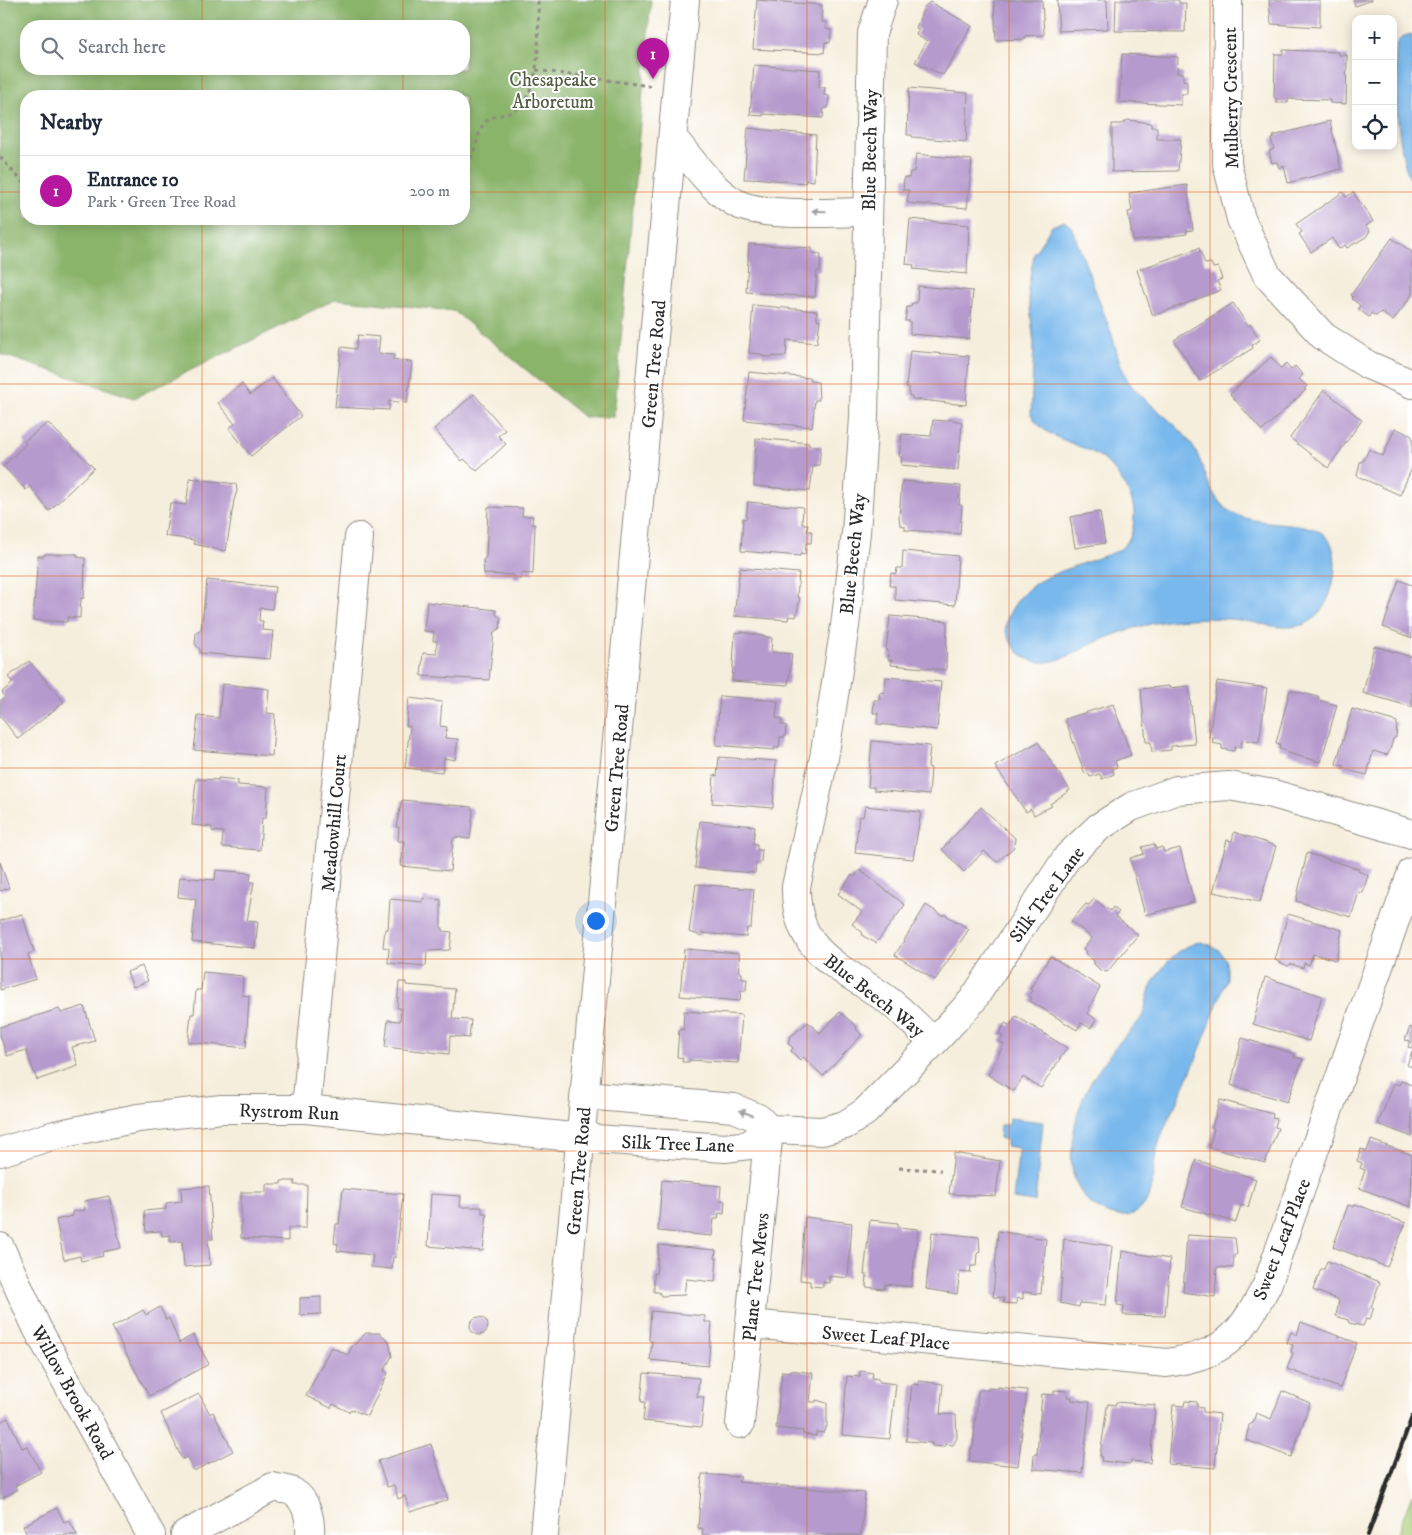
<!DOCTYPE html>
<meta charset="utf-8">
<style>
body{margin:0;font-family:"IM FELL DW Pica",serif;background:#f6f6f7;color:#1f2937}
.controls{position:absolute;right:15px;top:15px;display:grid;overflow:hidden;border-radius:10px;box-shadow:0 2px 12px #0003}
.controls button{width:45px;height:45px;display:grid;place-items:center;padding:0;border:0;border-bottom:1px solid #e0e1e3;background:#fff;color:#1f2937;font:25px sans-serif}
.you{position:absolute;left:595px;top:920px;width:18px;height:18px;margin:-12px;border:4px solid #fff;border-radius:50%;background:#1a73e8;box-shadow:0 0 0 8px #1a73e833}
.badge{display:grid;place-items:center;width:32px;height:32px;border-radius:50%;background:#b5179e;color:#fff;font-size:16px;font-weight:700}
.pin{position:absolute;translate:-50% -41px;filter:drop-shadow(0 1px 2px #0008)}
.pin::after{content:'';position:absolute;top:26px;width:18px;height:15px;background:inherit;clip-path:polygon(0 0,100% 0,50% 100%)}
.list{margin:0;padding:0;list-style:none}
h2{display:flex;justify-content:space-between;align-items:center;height:65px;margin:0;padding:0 20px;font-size:21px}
h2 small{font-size:16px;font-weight:400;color:#747a83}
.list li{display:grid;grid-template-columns:32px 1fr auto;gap:15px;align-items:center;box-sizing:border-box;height:70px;padding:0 20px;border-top:1px solid #e0e1e3}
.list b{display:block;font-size:19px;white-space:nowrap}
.list p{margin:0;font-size:16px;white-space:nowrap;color:#747a83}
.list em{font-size:16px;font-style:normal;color:#747a83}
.icon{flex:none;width:28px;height:28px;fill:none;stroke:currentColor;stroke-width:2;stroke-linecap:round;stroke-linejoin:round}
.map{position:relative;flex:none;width:1412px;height:1535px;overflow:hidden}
.search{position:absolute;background:#fff;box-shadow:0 2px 12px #0003;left:20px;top:20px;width:450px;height:55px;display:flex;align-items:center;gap:12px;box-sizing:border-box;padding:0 18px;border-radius:20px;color:#747a83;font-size:19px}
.panel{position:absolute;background:#fff;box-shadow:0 2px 12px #0003;left:20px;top:90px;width:450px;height:135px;border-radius:20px}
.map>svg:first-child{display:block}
.green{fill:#aed27b;stroke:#6c7e53}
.forest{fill:#8ab46b;stroke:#5a704b;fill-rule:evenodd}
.water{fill:#78b8ec;stroke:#52728c}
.building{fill:#b59acd}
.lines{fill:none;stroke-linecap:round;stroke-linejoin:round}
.minor-casing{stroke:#908c84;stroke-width:30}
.path{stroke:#908c84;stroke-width:3;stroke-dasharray:4 4;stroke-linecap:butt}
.minor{stroke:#fff;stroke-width:28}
.rail{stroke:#2b2b2b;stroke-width:4}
.oneway{fill:#a0a0a0}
.grid{fill:none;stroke:#e8590c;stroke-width:1;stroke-opacity:0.55}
.labels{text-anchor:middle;stroke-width:4;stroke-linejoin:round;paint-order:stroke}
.park-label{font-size:19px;fill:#525d43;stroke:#fff}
.street-label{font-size:19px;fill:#2b2b2b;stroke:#fff}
</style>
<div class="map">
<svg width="1412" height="1535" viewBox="0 0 1412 1535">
<rect width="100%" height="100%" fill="#fff"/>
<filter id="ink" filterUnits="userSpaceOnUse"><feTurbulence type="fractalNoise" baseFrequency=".02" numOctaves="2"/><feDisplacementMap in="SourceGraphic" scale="10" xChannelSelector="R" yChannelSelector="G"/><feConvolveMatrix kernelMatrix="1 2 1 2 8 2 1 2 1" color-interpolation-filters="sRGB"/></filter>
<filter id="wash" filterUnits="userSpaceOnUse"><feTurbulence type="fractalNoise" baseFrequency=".0096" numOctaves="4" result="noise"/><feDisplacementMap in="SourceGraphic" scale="20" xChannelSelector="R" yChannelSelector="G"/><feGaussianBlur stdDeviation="1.12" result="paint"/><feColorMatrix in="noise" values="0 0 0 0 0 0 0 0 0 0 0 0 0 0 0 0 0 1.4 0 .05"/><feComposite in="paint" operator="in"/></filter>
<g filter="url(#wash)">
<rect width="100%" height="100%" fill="#f6eedc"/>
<path class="green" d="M1412,1494V1535H1396Z"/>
<path class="forest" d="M0,0H651L614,417H584L454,311L336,299L134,398L0,354ZM26,26H464V69H26ZM26,96H464V219H26Z"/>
<path class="water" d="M1412,34V182C1397,160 1393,70 1397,42L1404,36Z
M1064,221L1071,226C1085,262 1098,298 1112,335C1117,351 1121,373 1132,386C1150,407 1174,420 1190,442C1204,461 1206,488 1222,505C1252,536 1323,509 1333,549C1339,571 1331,609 1309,622C1288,633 1261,623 1240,620C1224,618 1205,618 1189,619C1159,620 1129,628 1101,640C1081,648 1063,663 1040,662C1029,662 1017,653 1012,644C1010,640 1006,634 1006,630C1004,613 1024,590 1038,582C1058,570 1095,560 1118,551C1130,542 1133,533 1134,519C1135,507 1131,496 1125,486C1117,473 1108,460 1094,453C1072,441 1043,438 1031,414L1034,344L1028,290L1034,254L1052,226Z
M1200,942C1222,947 1228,957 1227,978C1213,1015 1200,1052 1184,1087C1175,1107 1164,1125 1158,1146C1152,1164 1155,1189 1144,1205C1127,1229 1090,1210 1079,1189C1065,1165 1073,1126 1082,1101C1089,1081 1104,1063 1116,1046C1124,1036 1134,1029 1141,1018C1146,1010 1146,998 1150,989C1159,969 1178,946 1200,942Z
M1009,1118L1043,1122L1035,1202L1013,1199L1019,1148L1006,1146V1140L999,1138L1000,1125H1008Z"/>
<g id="blocks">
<path class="building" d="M757,0L822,5L821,22H826V29L831,30L830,43L825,42L824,53L753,49Z
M994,0H1042L1044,35L1025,36V39L996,40Z
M1057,0H1107L1108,29L1059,31Z
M1116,0H1179V3H1186L1185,32L1115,31Z
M1269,0H1320V27L1271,24Z
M1353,0H1372L1355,6Z
M930,2L972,26L943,75L915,62L927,41L916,35L919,29L916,28L924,7Z
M1283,50L1339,52V55H1347L1346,104L1330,103V100L1288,99V103H1276V98H1274L1275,54H1283Z
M1122,54L1178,57L1177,73H1183V80L1187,81V94H1181V105L1119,102Z
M754,65L820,70L819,87H825L824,95L829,96L828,108H824L823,118L763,114V116L750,115Z
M909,88L968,93L966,142L912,137V135H907Z
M1128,120L1151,123V127H1157V139H1181L1178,171L1112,172V124H1121Z
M1330,121L1341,169L1288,183L1284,166L1279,168L1277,162L1272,163L1269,151L1274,149L1271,139L1274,138L1273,136Z
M748,128L816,135L814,181L806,180L805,183L754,178V179H744Z
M916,154L972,160L967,208L907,203L909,190H903L904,177L909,178L910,172H914Z
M1187,185L1193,230L1186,231L1187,234L1133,241L1128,212L1132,211L1129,193Z
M1343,192L1346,197L1353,192L1373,221L1366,226L1370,231L1366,237L1347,248L1345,245L1339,249L1332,238L1311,252L1299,234L1302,232L1296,224Z
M910,219L969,225L967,274L913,269L914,265L906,264Z
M1392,238L1412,252V295L1393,321L1381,312L1376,316L1371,313L1369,317L1358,309L1360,305L1352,299L1353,297L1351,295Z
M749,244L812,248V253L821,254L820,271H817L815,297L746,292Z
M1199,248L1205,264L1211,263L1213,268L1218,267L1222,279L1217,281L1221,290L1153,316L1137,270Z
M918,286L973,291L969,339L910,334V321H905L907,307H911L912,303H917Z
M1233,303L1248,326L1250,324L1260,340L1252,345L1253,348L1200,381L1174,340Z
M753,305L817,311V319L820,320L817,343L787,340L786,356L764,357L762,354L749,353Z
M358,335L380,337L378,354L394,355L393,360L412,362L407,403L389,401V410L335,407L341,347L356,349Z
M910,351L969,356L966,405L912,399V396H909V387H906Z
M1271,357L1281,369L1286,364L1291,370L1295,366L1303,375L1299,379L1307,386L1304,389L1306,390L1262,431L1230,394Z
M749,372L810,378V381L818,382L819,400H815L812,427L744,420Z
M272,378L301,416L251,456L229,428L235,424L218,403L242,384L250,395Z
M1324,390L1362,420L1328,468L1290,438Z
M474,394L505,430L498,436L506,444L477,471L464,459L462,461L434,429Z
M948,419L962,422L958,470L901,465L902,457H899L902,434L931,436L933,420L945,421Z
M48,423L94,468L49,511L30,486L26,490L3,466L26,444L24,441Z
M1395,428L1412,436V468L1400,495L1357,476L1360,462L1364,460L1369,449L1383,456Z
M756,438L809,443V446H821L819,465H813L810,491L754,486Z
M190,478L236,484L237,491L234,500L226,551L194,544V540L165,536L170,503L186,505Z
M902,481L961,486L959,505H962L960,534L905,530V526L900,525L899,517Z
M748,502L803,507L802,524H808L807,531H812L811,543H806L805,555L800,554V556L741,551L743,518L746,519Z
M488,507L523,508L522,516H533L532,524H535L533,574L521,573V579H514L513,575L484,574L483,560L486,557Z
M1100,512L1105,543L1075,548L1070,517Z
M903,551L958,556L955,605L895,600V586H889L891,573L896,574L897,568H902Z
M45,554H77V557L85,558L84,598H81L80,618L68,617L67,622L33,620L38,556H44Z
M740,568L799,573L797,597L800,598L796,617L789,616L788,620L734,616Z
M207,580L275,587L272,609L260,608L259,621H263L262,630L273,631L270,659L200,653V649L195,644L196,633L201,630Z
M1399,580L1412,585V638L1383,627Z
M427,602L496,610V614L501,618L500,628L494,632L489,680L421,676L423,653L436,654L437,641H433L434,632L424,631Z
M890,616L947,621L946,670L891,665L892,660H888L889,652L886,651Z
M742,632L772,638L771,652L792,654L788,685L732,681L735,633Z
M1374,646L1412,657V707L1363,693Z
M29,661L64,702L18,739L0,716V701L5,697L2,692L13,683L8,677Z
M886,677L941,682L937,730L877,724L878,713H873L874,700H879L880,692L884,693Z
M1217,681L1267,688L1259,742L1242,740L1241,747H1235L1234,751L1222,749V745L1212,743L1213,738L1209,737Z
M222,684L269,689L267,713L275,714L272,756L194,750L198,716L219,718Z
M1169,686V688L1189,686L1195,744L1171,746V750L1152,752L1151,742H1146L1141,689Z
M1290,690L1319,697L1318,700L1337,705L1321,762L1287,753L1288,751L1279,749L1280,744L1276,743Z
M720,696L778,701L776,718L782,719L781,725H786L785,737H780L779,748H774L775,750L716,745Z
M409,698L442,702L440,726L447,727L445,738L458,739L455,760L444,758L442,772L405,768L410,726H406Z
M1113,704L1131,755L1115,761L1117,767L1112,769L1114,774L1102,779L1100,774L1090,777L1088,773L1085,774L1065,719Z
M1352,709L1397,722L1396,737L1393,739L1390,750L1387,755L1373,751L1367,775L1343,769L1344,766L1336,764Z
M872,741L930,746L928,767L931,768L929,795L874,790V787H868Z
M1038,742L1070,790L1050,804L1052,806L1034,815L1031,809L1026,812L995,766Z
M719,757L776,761L773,808L712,803L714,775L717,776Z
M218,778L238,780V785L268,787L266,818H262L260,850L222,847L223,832L212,831V827L192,825L196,779L218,780Z
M402,800L471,807L473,812L470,839L455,837L453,840L450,871L401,866L404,841H398L399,827H396Z
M865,806L921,812L913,859L855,853L859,816L863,817Z
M981,807L1015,838L1014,847L997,862L984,851L964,872L942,849Z
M700,821L755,826L753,844H757V850H762L761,863L756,862L755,873L695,868Z
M1234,832L1276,846L1260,902L1213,892L1227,840L1232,841Z
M1154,844L1156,849L1162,847L1164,852L1180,848L1194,902L1145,915L1130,858L1144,854L1142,847Z
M1307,853L1359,869L1358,871L1368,875L1363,893L1359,892L1351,917L1296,901Z
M0,862L9,888L0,891Z
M216,870L251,873L250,882H254L247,921L258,922L255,948L192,942L196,899L178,897L180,877L215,880Z
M860,870L905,905L876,943L863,936L862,932L852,924L862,912L838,894L852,875L854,877Z
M696,884L754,889L751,928H747L746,937L702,933V936L689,932Z
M423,898L441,900V928H443V931L452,932L450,950L427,951L426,966L388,963L389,948L383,947L385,929H388L390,899L423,902Z
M1094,899L1110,911L1113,907L1119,912L1115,916L1138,935L1107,972L1100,970L1094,964V961L1085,953L1086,951L1083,949L1092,938L1071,921L1086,904L1089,905Z
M926,905L943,916L944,914L969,929L935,980L895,955Z
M22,914L34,952L28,954L36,979L0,990V921Z
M1288,914L1342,930L1336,960L1313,954L1309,965L1304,963L1303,968L1291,964L1288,966L1275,960Z
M684,949L739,953L740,973H742V979H747L746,991H741L740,1001L680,996Z
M1050,956L1100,987L1087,1013L1096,1019L1091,1028L1081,1023L1077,1030L1030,1001L1032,998L1029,996L1032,990L1030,989Z
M142,966L148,981L133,987L127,972Z
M203,972L243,976L242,995L249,996L246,1048L188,1042L191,1014H194L196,990H201Z
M1265,977L1322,996L1309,1041L1253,1024Z
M399,982H406V985L455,989L452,1019L471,1020L469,1038L450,1036L449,1054L385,1047L388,1020L400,1021L401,1008H397Z
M84,1006L95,1041L72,1047L78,1066L37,1080L26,1050L7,1056L0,1035V1027L59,1009L61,1013Z
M684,1011L742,1015L738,1063L689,1060V1062H682L683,1058L677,1057L679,1029L683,1030Z
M840,1012L857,1027L856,1029L862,1035L823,1076L803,1057L800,1060L791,1051L793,1048L788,1043L790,1037L808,1022L820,1033Z
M1016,1016L1067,1048L1041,1088L1023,1077L1014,1091L988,1075L1004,1044L1000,1042L1003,1036L999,1034L1005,1023L1010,1026Z
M1410,1027L1412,1028V1048L1408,1047L1410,1041L1405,1040Z
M1242,1038L1295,1054L1294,1057L1303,1059L1287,1102L1231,1085Z
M1412,1051V1067L1407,1065Z
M1401,1081L1412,1085V1137L1378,1124L1394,1083L1399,1085Z
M1220,1100L1273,1114L1272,1118L1277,1119L1275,1127L1278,1128L1265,1163L1209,1147L1214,1129L1212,1127Z
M1371,1140L1412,1155L1411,1207L1359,1188L1365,1170L1360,1168L1362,1163L1357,1161L1361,1149L1367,1151Z
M954,1153L1000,1161L996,1196L949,1194Z
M1196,1160L1256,1179L1248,1207L1241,1205L1236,1222L1182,1207Z
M662,1180L721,1186L720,1200L725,1201L724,1214L719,1213L718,1219H714L712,1236L658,1231Z
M281,1181H295L294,1185H307L306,1228H288V1241L241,1238V1192H266V1184H281Z
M209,1186L213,1239H208L210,1265L184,1267L182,1241L170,1242V1235L162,1236L161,1231L146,1232L144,1211L166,1209V1203L182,1201L181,1188Z
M343,1189L403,1194L396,1257H393L392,1269L371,1267L373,1255L337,1251L338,1244L334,1243L336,1224H339Z
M431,1194L461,1196L460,1207H482V1213H487L483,1251L428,1246Z
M109,1196L121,1248L102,1252L103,1256L81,1261L80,1256L64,1260L56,1220L73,1216L72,1212L85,1210L84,1201Z
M1355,1204L1406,1223L1387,1267L1333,1247L1348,1205L1354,1207Z
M805,1217L852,1223L848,1278L829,1276V1283L823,1282V1287L810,1286V1281L800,1280Z
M870,1220L898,1223V1227L918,1229L911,1287L885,1284L884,1289L866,1287L867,1275H864Z
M998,1231L1046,1239L1041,1294L1023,1292V1299L1017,1298L1016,1304L1003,1303L1004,1298L993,1297Z
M932,1232L979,1237L980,1251L977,1254L976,1266H971L970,1273L960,1272L957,1294L926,1289Z
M1187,1235L1235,1238L1237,1254L1234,1256L1233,1268L1217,1267L1215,1297L1183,1292Z
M1064,1239L1112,1246L1106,1305L1080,1303L1079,1307L1060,1303Z
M659,1245L716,1250L715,1258H717L715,1282L686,1279L684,1295L661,1296L659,1292H654V1273L656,1274Z
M1122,1251L1170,1259L1165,1316L1123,1315L1124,1306L1117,1305Z
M1327,1261L1380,1282L1371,1307L1374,1308L1369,1320L1366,1319L1363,1326L1349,1323L1348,1320L1336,1316L1339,1300L1313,1290L1321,1269H1324Z
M321,1297V1314L300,1315V1298Z
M160,1307L166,1320L169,1318L179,1343L193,1335L209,1364L149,1396L112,1327L143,1310L146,1315Z
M651,1311L705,1316V1322H712L708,1366L650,1360L652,1341L649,1340Z
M470 1326a9 9 0 1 1 18 0a9 9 0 1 1-18 0Z
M1301,1322L1357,1343L1340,1388L1287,1369L1293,1353L1291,1352L1293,1345L1287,1343L1291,1332L1297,1335Z
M366,1333H379L389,1341L392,1356L384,1371L388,1373L367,1416L351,1409L349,1412L333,1404L331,1408L306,1396L331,1347L348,1355L351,1348Z
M790,1370L813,1373L810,1402H816V1400L827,1403V1426L824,1433L816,1432V1436L803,1434V1431L776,1428L782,1371L790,1372Z
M860,1371L873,1373L872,1378L878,1379L880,1382L896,1384L890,1439L842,1435L847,1376L860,1377Z
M644,1373L699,1378L697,1397H704L701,1427L643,1421L645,1402H641Z
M919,1381L943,1384L940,1414L956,1415L957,1438L953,1445L945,1444V1447L932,1446V1443L906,1441L912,1384L919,1385Z
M998,1387L1027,1390L1018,1466L969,1461L971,1448H973L978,1392L980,1390H988L989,1388L998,1389Z
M1054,1390L1067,1391V1397H1072V1400L1090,1402L1082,1473L1033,1469L1034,1454H1037L1042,1394L1054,1395Z
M1282,1391L1310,1403L1291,1457L1246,1440L1249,1425L1253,1423L1256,1413L1271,1419Z
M199,1394L210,1414L213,1412L233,1451L194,1471L187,1457L182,1459L161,1413Z
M1185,1401L1197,1402V1407L1203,1408V1412L1220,1414L1215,1468L1168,1464L1173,1405L1184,1406Z
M1116,1402L1155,1405L1150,1463L1131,1461L1130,1464L1101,1461L1102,1456H1100L1107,1407L1108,1404L1116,1405Z
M8,1418L22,1448L27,1446L41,1472L15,1486L17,1490L0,1499V1422Z
M431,1444L448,1500L410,1512L405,1496L398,1499L394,1485L387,1487L378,1461Z
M702,1474L741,1477L738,1482L865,1493L861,1535H702L703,1529L698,1528Z
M57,1508L64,1522L69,1520L77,1535H27L23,1526Z"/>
</g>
</g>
<g filter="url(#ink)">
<use href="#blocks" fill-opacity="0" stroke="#908c84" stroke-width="1"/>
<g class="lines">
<g class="minor-casing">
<path id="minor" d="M883,0L872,33L864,417L856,533L845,626L824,758L796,887C795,955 843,967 889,1001C905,1013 919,1029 934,1042
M1228,0L1227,164L1241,219L1267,275L1323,336L1368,365L1412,384
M673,138C692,160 709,187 734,202C759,218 836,212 868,212
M306,1109L359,537
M0,1152L55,1135L138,1118L222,1109H306L581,1138L725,1148L749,1145L769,1129L758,1118L734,1108L585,1095
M0,1247L37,1328L151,1535
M751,1324L1167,1363C1226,1354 1240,1336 1267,1285L1412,872
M740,1424L769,1129L822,1131L845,1125L865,1112L934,1042L972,1001L1068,856L1099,827L1131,807L1177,790L1229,786L1273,794L1412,834
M185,1535L273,1487C279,1489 288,1489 293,1492C307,1500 311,1521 310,1535
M544,1535L685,0"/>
</g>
<path class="path" d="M536,70L650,86
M0,157L26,186
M464,164C480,153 474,137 484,124C491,113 508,117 518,108C543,86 538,31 538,0
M899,1168L941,1170"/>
<use href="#minor" class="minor"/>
<path class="rail" d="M1368,1535L1412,1417"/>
</g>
<defs><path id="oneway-solid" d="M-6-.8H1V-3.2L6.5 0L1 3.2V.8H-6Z" transform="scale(1.25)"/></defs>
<g class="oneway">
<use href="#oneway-solid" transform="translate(819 211) rotate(-179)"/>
<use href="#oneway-solid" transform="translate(746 1113) rotate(-159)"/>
</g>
</g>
<path class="grid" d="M202,0V26M403,0V26M605,0V1535M807,0V1535M1009,0V1535M1210,0V1535M202,69V96M403,69V96M0,192H26M464,192H1412M202,219V1535M403,219V1535M0,384H1412M0,576H1412M0,768H1412M0,959H1412M0,1151H1412M0,1343H1412"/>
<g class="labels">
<g class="park-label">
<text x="553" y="86">Chesapeake<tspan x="553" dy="22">Arboretum</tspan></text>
</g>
<g class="street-label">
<text transform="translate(1230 98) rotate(-91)" y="7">Mulberry Crescent</text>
<text transform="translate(869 150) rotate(-89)" y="7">Blue Beech Way</text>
<text transform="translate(653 364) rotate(-85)" y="7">Green Tree Road</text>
<text transform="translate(852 554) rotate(-84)" y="7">Blue Beech Way</text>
<text transform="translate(616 768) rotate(-85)" y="7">Green Tree Road</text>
<text transform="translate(333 823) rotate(-85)" y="7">Meadowhill Court</text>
<text transform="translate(1046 894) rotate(-54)" y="7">Silk Tree Lane</text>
<text transform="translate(875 995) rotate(38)" y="7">Blue Beech Way</text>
<text transform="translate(289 1111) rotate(2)" y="7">Rystrom Run</text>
<text transform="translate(678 1143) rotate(2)" y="7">Silk Tree Lane</text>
<text transform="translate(578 1171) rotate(-85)" y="7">Green Tree Road</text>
<text transform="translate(1281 1239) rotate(-69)" y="7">Sweet Leaf Place</text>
<text transform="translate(755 1277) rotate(-84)" y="7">Plane Tree Mews</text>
<text transform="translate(886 1337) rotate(5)" y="7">Sweet Leaf Place</text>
<text transform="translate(73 1392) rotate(61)" y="7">Willow Brook Road</text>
</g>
</g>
</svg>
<div class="controls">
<button>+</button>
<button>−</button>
<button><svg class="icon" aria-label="locate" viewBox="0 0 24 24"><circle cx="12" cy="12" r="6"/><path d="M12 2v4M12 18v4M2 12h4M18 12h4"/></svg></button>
</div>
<div class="you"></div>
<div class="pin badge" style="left:653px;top:79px">1</div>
<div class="search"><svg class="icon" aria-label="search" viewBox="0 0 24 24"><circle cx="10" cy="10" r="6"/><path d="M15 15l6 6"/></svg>Search here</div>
<section class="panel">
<h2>Nearby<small></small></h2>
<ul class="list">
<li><span class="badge">1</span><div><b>Entrance 10</b><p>Park · Green Tree Road</p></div><em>200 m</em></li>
</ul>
</section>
</div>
